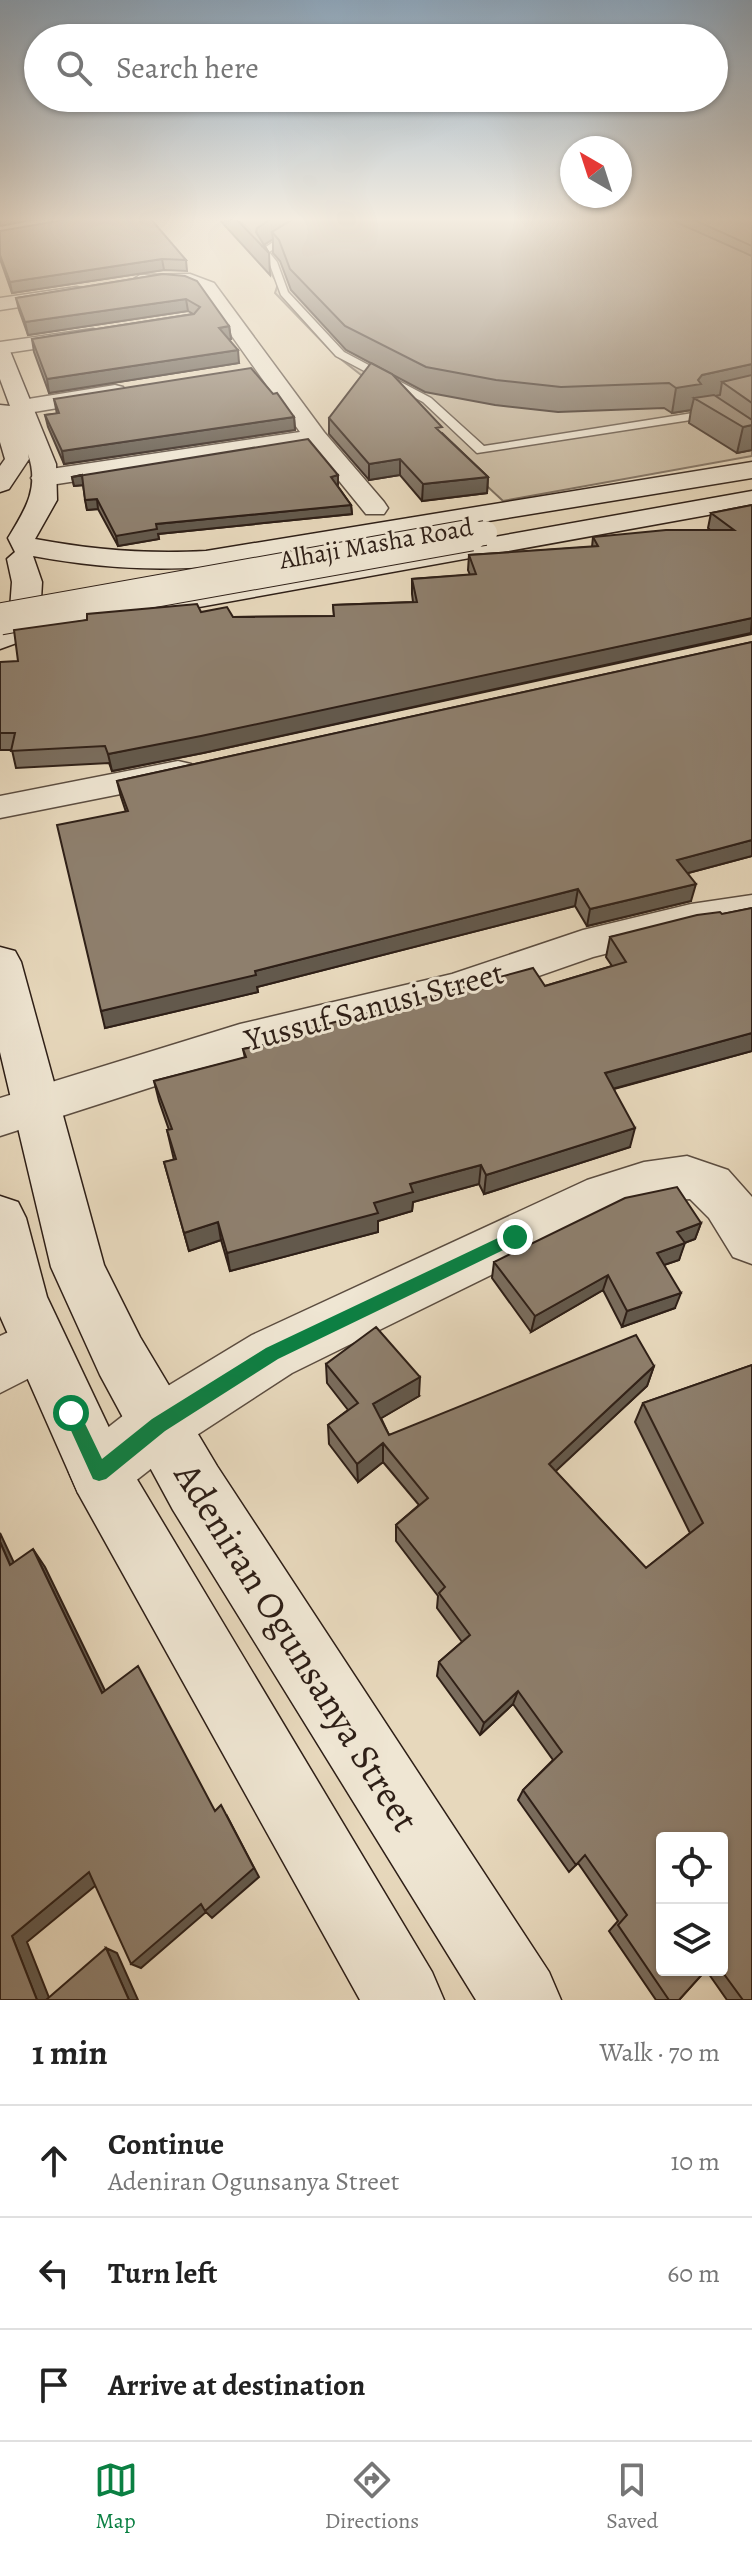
<!DOCTYPE html>
<meta charset="utf-8">
<style>
body{margin:0;font-family:Alegreya,serif;background:#f6f6f6;color:#222}
.controls{position:absolute;right:24px;bottom:24px;display:grid;overflow:hidden;border-radius:8px;box-shadow:0 2px 6px #0004}
.controls button{width:72px;height:72px;display:grid;place-items:center;padding:0;border:0;border-bottom:2px solid #e0e0e0;background:#fff;color:#222;font:40px sans-serif}
.compass{position:absolute;left:560px;top:136px;width:72px;height:72px;border-radius:50%;background:#fff;box-shadow:0 2px 6px #0004;rotate:321deg}
.stop{position:absolute;width:24px;height:24px;margin:-18px;border:6px solid #0b8043;border-radius:50%;background:#fff}
.stop.end{background:#0b8043;border-color:#fff;box-shadow:0 2px 8px #0008}
.list{margin:0;padding:0;list-style:none}
h2{display:flex;justify-content:space-between;align-items:center;height:104px;margin:0;padding:0 32px;font-size:34px}
h2 small{font-size:26px;font-weight:400;color:#767676}
.list li{display:grid;grid-template-columns:52px 1fr auto;gap:24px;align-items:center;box-sizing:border-box;height:112px;padding:0 32px;border-top:2px solid #e0e0e0}
.list b{display:block;font-size:30px;white-space:nowrap}
.list p{margin:0;font-size:26px;white-space:nowrap;color:#767676}
.list em{font-size:26px;font-style:normal;color:#767676}
.icon{flex:none;width:44px;height:44px;fill:none;stroke:currentColor;stroke-width:2;stroke-linecap:round;stroke-linejoin:round}
.map{position:relative;flex:none;width:752px;height:2000px;overflow:hidden}
.search{position:absolute;background:#fff;box-shadow:0 2px 6px #0004;left:24px;right:24px;top:24px;height:88px;display:flex;align-items:center;gap:20px;box-sizing:border-box;padding:0 28px;border-radius:44px;color:#767676;font-size:30px}
.sheet{height:440px;background:#fff}
nav{display:flex;justify-content:space-around;align-items:center;box-sizing:border-box;height:112px;border-top:2px solid #e0e0e0;background:#fff;font-size:22px;color:#767676}
nav a{display:grid;justify-items:center;gap:4px}
nav .on{color:#0b8043}
.map>svg:first-child{display:block}
.green{fill:#c8b9a0;stroke:#7b6c5c;stroke-width:2}
.lines{fill:none;stroke-linecap:round;stroke-linejoin:round}
.lane-casing{stroke:#5c4d40;stroke-width:3}
.street-casing{stroke:#5c4d40;stroke-width:3}
.secondary-casing{stroke:#2e1f17;stroke-width:3}
.lane{fill:#efe6d3;fill-rule:evenodd}
.street{fill:#efe6d3;fill-rule:evenodd}
.secondary{fill:#efe6d3;fill-rule:evenodd}
.secondary-bridge-far1-casing{stroke:#2e1f17;stroke-width:26;stroke-linecap:butt}
.secondary-bridge-casing{stroke:#2e1f17;stroke-width:33;stroke-linecap:butt}
.secondary-bridge-far1{stroke:#efe6d3;stroke-width:24}
.secondary-bridge{stroke:#efe6d3;stroke-width:31}
.wall{fill:#7a6d5e;stroke:#2e1f17;stroke-width:2;fill-rule:evenodd}
.shaded-wall{fill:#63594c;stroke:#2e1f17;stroke-width:2}
.building{fill:#8e7f6d;stroke:#2e1f17;stroke-width:2}
.route{fill:#0b8043}
.labels{text-anchor:middle;stroke-width:6;stroke-linejoin:round;paint-order:stroke}
.far-street-label{font-size:26px;fill:#2e1f17;stroke:#efe6d3}
.street-label{font-size:32px;fill:#2e1f17;stroke:#efe6d3}
.near-street-label{font-size:38px;fill:#2e1f17;stroke:#efe6d3}
</style>
<div class="map">
<svg width="752" height="2000" viewBox="0 0 752 2000">
<rect width="100%" height="100%" fill="#e7d8bc"/>
<filter id="stains"><feTurbulence type="fractalNoise" baseFrequency=".0025" numOctaves="4"/><feColorMatrix values="0 0 0 0 .2 0 0 0 0 .09 0 0 0 0 .02 0 0 0 .5 -.17"/></filter>
<radialGradient id="worn" r=".72"><stop offset=".6" stop-color="#630" stop-opacity="0"/><stop offset="1" stop-color="#630" stop-opacity=".3"/></radialGradient>
<path class="green" d="M752,218V456L503,501L402,407L333,353L275,293L278,284L262,260L274,240Z"/>
<g class="lines">
<g class="lane-casing">
<path id="lane" d="M327,218H339L297,234L269,252L277,262L288,292L344,352L431,398L484,446L712,410L752,436V446L710,417L477,453L423,402L336,356L281,295L269,262L260,251L291,230Z"/>
</g>
<g class="street-casing">
<path id="street" d="M190,274L214,283L324,432L384,502L388,508L384,514H366L310,445L44,486L35,483L31,478L35,473L44,470L300,432L200,291C181,283 143,293 131,281L140,275Z
M77,287L84,289L86,293L84,297L0,310V298Z
M93,329L100,331L103,335L100,339L0,354V342Z
M115,385L123,387L126,392L123,397L22,414L14,412L11,407L14,402L22,400Z
M178,761L191,764L196,772L191,780L0,818V796Z
M752,895V923L691,932L593,957L473,999L242,1058L0,1136V1098L240,1024L452,974L583,930L691,904Z
M687,1156L728,1170L752,1197V1264L733,1257L709,1218L690,1199L658,1201L619,1212L292,1373L180,1446L120,1493L99,1502L78,1493L69,1472L78,1451L138,1404L252,1335L587,1180L644,1162Z
M39,1318L59,1325L67,1344L59,1363L0,1393V1336Z"/>
</g>
<g class="secondary-casing">
<path id="secondary" d="M0,345L10,351L56,464L57,500L35,539C95,550 145,554 206,551L752,462V478L206,567C144,571 94,567 33,556L42,582L40,618L752,491V507L33,637L0,649V625L9,623L12,582L7,559L15,552L8,538C25,510 40,488 28,454L29,459L9,489L0,492V466L5,459L0,442V405L10,406L0,379Z
M0,947L15,951L21,962L104,1265L140,1337L217,1466L549,1972L561,2000H476L173,1510L100,1375L51,1267L0,1052Z
M0,1196L18,1202L26,1218L47,1297L120,1451L432,1972L444,2000H360L78,1493L0,1316Z"/>
</g>
<use href="#lane" class="lane"/>
<use href="#street" class="street"/>
<use href="#secondary" class="secondary"/>
<g class="secondary-bridge-far1-casing">
<path id="secondary-bridge-far1" d="M460,537L485,533"/>
</g>
<g class="secondary-bridge-casing">
<path id="secondary-bridge" d="M0,619L471,535"/>
</g>
<use href="#secondary-bridge-far1" class="secondary-bridge-far1"/>
<use href="#secondary-bridge" class="secondary-bridge"/>
</g>
<path class="wall" d="M218,218H752V450L737,453L689,423L691,410L672,413L664,408L558,412L495,405L425,392L346,350L291,290L280,261L273,253V239L264,245L269,253L270,275Z
M0,231L186,260L187,271L164,270L12,293L0,259Z
M163,274L229,326L231,339H229L239,363L49,393L34,352L32,339L193,314L188,311L28,335L19,310L16,298Z
M273,394L294,417L295,430L64,464L48,427L45,415L57,414L54,399Z
M329,418L442,433L488,477L487,493L422,501L400,475L369,480L329,434Z
M72,477L338,485H337L351,505L352,514L158,534L159,539L118,546L98,509L87,510L83,485L74,486Z
M752,505V634L203,753L112,771L109,763L16,768L12,750H0V734L18,661L201,612L233,617L334,616L333,605L413,602L412,594V579L470,575L468,570L469,555L592,547L593,537L710,530L708,528L711,513Z
M752,642V856L688,873L691,901L587,926L575,906L257,987L258,992L105,1028L126,812L121,797L117,781Z
M752,908V1051L614,1089L630,1147L484,1194L479,1184L413,1202L412,1211L378,1221V1232L230,1271L221,1240L189,1251L164,1162L174,1160L167,1130H169L159,1101L154,1081L245,1058L243,1049L272,1043V1040L545,986L612,966L606,957L610,937Z
M701,1223L695,1239L684,1243L679,1260L664,1265L675,1308L622,1327L603,1290L531,1332L492,1278L494,1262Z
M326,1364L419,1396L381,1418L389,1435L654,1366L647,1386L555,1471L646,1568L690,1533L635,1422L643,1403L752,1365V2000H727L706,1970L679,2000H656L609,1931L618,1921L578,1863L569,1872L518,1800L523,1790L553,1760L513,1704L480,1735L437,1676L439,1662L462,1642L437,1608L438,1596L396,1541V1525L419,1505L383,1462L358,1482L329,1444L328,1425L348,1410L327,1383ZM662,1838L722,1970H662Z"/>
<path class="shaded-wall" d="M0,218H42L0,226Z
M272,218H318L272,232L273,239L262,246L256,232L257,228Z
M162,259L164,270L12,293L10,282Z
M186,299L188,311L28,335L25,322Z
M229,326L231,339L220,340L219,328Z
M238,350L239,363L49,393L47,379Z
M752,364V387L722,382L720,395L697,400L694,398L691,410L672,413L676,388L698,380L702,375Z
M294,417L295,430L64,464L62,451Z
M752,425V450L737,453L743,427Z
M400,459V475L369,480V464Z
M82,475L84,485L74,486L72,477Z
M338,475V485L331,486V477Z
M488,477L487,493L422,501L423,484Z
M97,499L98,509L87,510L85,500Z
M351,505L352,514L158,534L159,539L118,546L116,536L156,524Z
M752,618L751,633L203,753L112,771L108,754Z
M752,840V856L673,877L677,860Z
M696,884L691,901L587,926L590,909Z
M578,889L575,906L257,987L258,992L105,1028L101,1011L255,971Z
M752,1033V1051L601,1092L605,1073Z
M635,1128L630,1147L484,1194L486,1175Z
M481,1165L479,1184L413,1202L412,1211L378,1221V1232L230,1271L227,1253L410,1184Z
M218,1222L221,1240L189,1251L184,1233Z
M701,1223L695,1239L671,1248L677,1232Z
M685,1243L679,1260L652,1269L657,1253Z
M608,1275L603,1290L531,1332L535,1316Z
M681,1293L675,1308L622,1327L627,1311Z
M654,1366L647,1386L544,1482L549,1464Z
M420,1377L419,1396L373,1423V1404Z
M383,1443V1462L358,1482L357,1464Z
M0,1533L23,1582L10,1565L0,1542Z
M33,1549L45,1567L113,1707L102,1693Z
M518,1691L513,1704L480,1735L484,1723Z
M227,1816L259,1877L212,1918L206,1912L141,1968L131,1964Z
M89,1872L101,1881L27,1942L50,2000H37L12,1936Z
M106,1948L117,1953L138,2000H129Z"/>
<path class="building" d="M75,218H150L186,260L162,259L10,282L0,255V231Z
M235,218H272L257,228L256,232L269,253Z
M295,218H667L752,256V364L702,375L698,380L701,384L676,388L669,383L561,387L496,380L426,367L345,326L290,269L279,240L272,232Z
M690,218H752V246Z
M163,274L185,276L197,281L229,326L219,328L238,350L47,379L32,339L194,314L200,307L186,299L25,322L16,298Z
M371,363L392,374L442,427L436,428L488,477L423,484L400,459L369,464L329,418Z
M251,368L273,394L277,393L294,417L62,451L45,415L59,413L54,399Z
M752,375V403L722,382Z
M714,395L752,420V425L743,427L694,398Z
M308,439L338,475L331,477L351,505L156,524L157,529L116,536L97,499L85,500L82,475L72,477Z
M752,505V618L201,736L108,754L105,746L11,751L15,733H0V662L18,661L14,630L87,620V614L197,604L201,612L227,607L233,617L334,616L333,605L417,602L412,579L476,574L469,555L598,546L593,537L666,530H734L711,513Z
M752,642V840L677,860L696,884L590,909L578,889L255,971L256,975L101,1011L57,825L128,811L117,781Z
M752,908V1033L605,1073L635,1128L486,1175L481,1165L410,1184L413,1192L374,1203L378,1213L227,1253L218,1222L184,1233L164,1162L176,1159L167,1130L172,1129L154,1081L246,1057L243,1049L273,1043L272,1040L313,1028L533,968L545,986L626,962L610,937L697,915L720,912L722,914Z
M677,1187L701,1223L677,1232L685,1243L657,1253L681,1293L627,1311L608,1275L535,1316L494,1262L625,1198Z
M376,1327L420,1377L373,1404L389,1435L636,1335L654,1366L549,1464L646,1568L703,1523L643,1403L752,1365V2000H743L721,1970L722,1838H662V1970H706L679,2000H669L618,1925L627,1915L585,1855L576,1865L523,1790L562,1752L518,1691L484,1723L439,1662L470,1635L439,1593L445,1587L396,1525L428,1498L383,1443L357,1464L328,1425L358,1403L326,1364Z
M0,1542L10,1565L33,1549L102,1693L138,1666L215,1811L221,1805L254,1868L205,1911L201,1904L131,1964L89,1872L12,1936L37,2000H0Z
M106,1948L129,2000H46Z"/>
<linearGradient id="sky" x2="0" y2="1"><stop stop-color="#8ea9c0"/><stop offset="0.44" stop-color="#f4ede1"/><stop offset="1" stop-color="#f4ede1" stop-opacity="0"/></linearGradient>
<rect width="752" height="498" fill="url(#sky)"/>
<path class="route" d="M515,1230L523,1237L520,1242L278,1359L165,1431L106,1479L99,1481L93,1479L63,1413L65,1407L71,1404L77,1407L102,1459L152,1419L266,1348Z"/>
<g class="labels">
<g class="far-street-label">
<text transform="translate(376 543) rotate(-10)" y="9">Alhaji Masha Road</text>
</g>
<g class="street-label">
<text transform="translate(374 1006) rotate(-15)" y="11">Yussuf Sanusi Street</text>
</g>
<g class="near-street-label">
<text transform="translate(297 1647) rotate(58)" y="13">Adeniran Ogunsanya Street</text>
</g>
</g>
<rect width="100%" height="100%" filter="url(#stains)"/>
<rect width="100%" height="100%" fill="url(#worn)"/>
</svg>
<div class="controls">
<button><svg class="icon" aria-label="locate" viewBox="0 0 24 24"><circle cx="12" cy="12" r="6"/><path d="M12 2v4M12 18v4M2 12h4M18 12h4"/></svg></button>
<button><svg class="icon" aria-label="layers" viewBox="0 0 24 24"><path d="M12 4l9 5-9 5-9-5zM3 14l9 5 9-5"/></svg></button>
</div>
<svg class="compass" viewBox="-18 -18 36 36"><path d="M0-13l5 13h-10z" fill="#e53935"/><path d="M0 13l5-13h-10z" fill="#767676"/></svg>
<div class="stop" style="left:71px;top:1413px"></div>
<div class="stop end" style="left:515px;top:1237px"></div>
<div class="search"><svg class="icon" aria-label="search" viewBox="0 0 24 24"><circle cx="10" cy="10" r="6"/><path d="M15 15l6 6"/></svg>Search here</div>
</div>
<section class="sheet">
<h2>1 min<small>Walk · 70 m</small></h2>
<ul class="list">
<li><svg class="icon" aria-label="ahead" viewBox="0 0 24 24"><path d="M12 20V5M6 11l6-6 6 6"/></svg><div><b>Continue</b><p>Adeniran Ogunsanya Street</p></div><em>10 m</em></li>
<li><svg class="icon" aria-label="left" viewBox="0 0 24 24"><path d="M17 20v-9H6M10 6l-5 5 5 5"/></svg><div><b>Turn left</b></div><em>60 m</em></li>
<li><svg class="icon" aria-label="arrive" viewBox="0 0 24 24"><path d="M6 21V4h12l-3 4 3 4H6"/></svg><div><b>Arrive at destination</b></div></li>
</ul>
</section>
<nav>
<a class="on"><svg class="icon" aria-label="map" viewBox="0 0 24 24"><path d="M3 6l6-2 6 2 6-2v14l-6 2-6-2-6 2zM9 4v14M15 6v14"/></svg>Map</a>
<a><svg class="icon" aria-label="directions" viewBox="0 0 24 24"><path d="M12 3l9 9-9 9-9-9zM9 14v-3h6M13 9l2 2-2 2"/></svg>Directions</a>
<a><svg class="icon" aria-label="saved" viewBox="0 0 24 24"><path d="M7 4h10v16l-5-4-5 4z"/></svg>Saved</a>
</nav>
